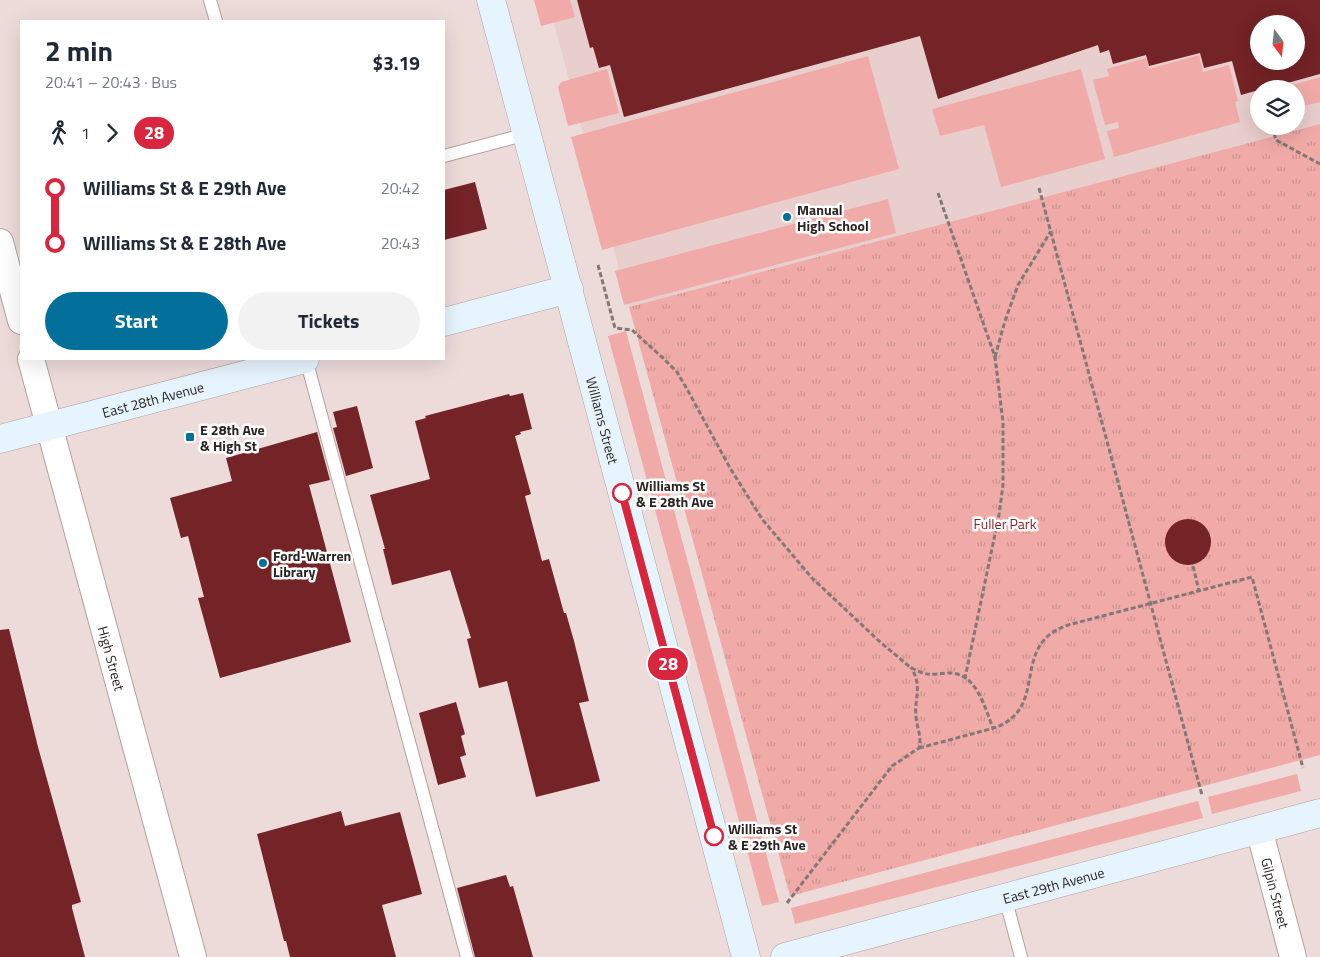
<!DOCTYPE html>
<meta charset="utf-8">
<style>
body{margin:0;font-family:"Titillium Web",sans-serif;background:#f2f2f3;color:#1f2937;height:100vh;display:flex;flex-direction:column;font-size:19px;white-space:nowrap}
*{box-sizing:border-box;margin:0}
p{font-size:16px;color:#747a83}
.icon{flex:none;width:28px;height:28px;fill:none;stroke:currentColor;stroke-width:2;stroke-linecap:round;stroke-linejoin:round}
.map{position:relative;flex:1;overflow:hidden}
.drawer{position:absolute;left:20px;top:20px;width:425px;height:340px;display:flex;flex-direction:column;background:#fff;border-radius:0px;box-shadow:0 5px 20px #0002}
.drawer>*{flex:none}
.badge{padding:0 10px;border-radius:16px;font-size:18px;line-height:32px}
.needle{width:32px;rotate:165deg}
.controls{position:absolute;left:1250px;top:15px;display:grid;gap:10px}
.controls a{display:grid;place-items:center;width:55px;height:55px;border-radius:50%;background:#fff;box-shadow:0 5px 20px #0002;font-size:25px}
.map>.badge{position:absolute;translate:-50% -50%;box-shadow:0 0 0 2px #fff}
.legs{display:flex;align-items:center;gap:8px;height:55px;padding:0 25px;font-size:16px}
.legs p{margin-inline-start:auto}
.summary{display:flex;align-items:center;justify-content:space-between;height:85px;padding:0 25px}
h1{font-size:28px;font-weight:700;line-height:38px}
.primary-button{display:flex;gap:10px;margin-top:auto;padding:10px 25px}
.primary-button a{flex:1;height:58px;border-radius:30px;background:#03709c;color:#fff;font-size:20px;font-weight:700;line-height:58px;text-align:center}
.primary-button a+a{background:#f2f2f3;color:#1f2937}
ul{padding:0 25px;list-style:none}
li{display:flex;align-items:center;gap:18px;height:55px;font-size:19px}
li i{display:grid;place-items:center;width:8px;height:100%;margin:0 6px;background:currentColor}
li i::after{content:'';width:12px;height:12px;margin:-6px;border:4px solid;border-radius:50%;background:#fff}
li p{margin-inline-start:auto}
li:first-child i{background:linear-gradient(#0000 50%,currentColor 0)}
li:last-child i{background:linear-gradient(currentColor 50%,#0000 0)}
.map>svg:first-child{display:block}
.built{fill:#e8cecc;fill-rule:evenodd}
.grass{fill:#f0aba8}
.park{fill:url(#park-tufts)}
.building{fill:#742326;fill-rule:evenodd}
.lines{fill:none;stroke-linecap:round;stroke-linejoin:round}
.lane-casing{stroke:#b2a1a0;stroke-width:14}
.street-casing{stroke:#b2a1a0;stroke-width:28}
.secondary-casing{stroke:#b2a1a0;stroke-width:29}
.path{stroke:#847877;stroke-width:3;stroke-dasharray:5 2.5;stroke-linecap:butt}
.lane{stroke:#fff;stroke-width:12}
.street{stroke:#fff;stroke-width:26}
.secondary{stroke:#e6f4fd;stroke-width:28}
.line-1-casing{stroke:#fff;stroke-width:11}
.line-1{stroke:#d7263d;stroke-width:8}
.poi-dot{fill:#03709c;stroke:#fff;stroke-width:2}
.stop-1-dot{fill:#fff;stroke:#d7263d;stroke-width:2.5}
.labels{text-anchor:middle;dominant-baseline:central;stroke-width:5;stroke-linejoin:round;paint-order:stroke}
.poi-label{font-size:14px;font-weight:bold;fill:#2a2423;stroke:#fff;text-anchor:start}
.street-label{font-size:14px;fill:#2a2423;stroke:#fff}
.stop-label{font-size:14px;font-weight:bold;fill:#2a2423;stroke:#fff;text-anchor:start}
.park-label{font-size:14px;fill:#8b1f27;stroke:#fff}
</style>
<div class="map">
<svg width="1320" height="957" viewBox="0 0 1320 957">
<defs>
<pattern id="park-tufts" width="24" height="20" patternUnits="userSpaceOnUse" patternTransform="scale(1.25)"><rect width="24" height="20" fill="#f0aba8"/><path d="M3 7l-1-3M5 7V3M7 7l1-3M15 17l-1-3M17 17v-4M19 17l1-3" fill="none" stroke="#ce9390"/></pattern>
</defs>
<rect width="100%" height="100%" fill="#eddbda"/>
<path class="built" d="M548,0H1320V124L629,307ZM1259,24H1296V61H1259ZM1259,89H1296V126H1259Z"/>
<g class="grass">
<polygon points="534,0 570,0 575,17 541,26"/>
<polygon points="1199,55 1203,72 1229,65 1238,101 1235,102 1240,122 1114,157 1107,131 1119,128 1118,122 1105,125 1093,80 1109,76 1107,69 1146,58 1149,69"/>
<polygon points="868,56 899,169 602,250 571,137"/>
<polygon points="607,69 619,113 568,126 558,87 561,82"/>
<polygon points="1081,69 1105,159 1001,187 984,125 940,136 932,109"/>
<polygon points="1320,77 1320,102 1296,108 1296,89 1279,89"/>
<polygon points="888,199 896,233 624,305 615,271"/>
<polygon points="626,331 779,902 762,906 608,336"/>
<polygon points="1297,774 1301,791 1212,814 1208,797"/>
<polygon points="1198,801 1203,818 795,924 791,908"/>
</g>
<polygon class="park" points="1320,124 1320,755 790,896 629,307"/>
<g class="building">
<path d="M577,0H1320V74L1265,89H1259V90L1241,95L1232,61L1204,68L1200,53L1149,66L1146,55L1113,64L1109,50L1100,53L1098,45L938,99L920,36L624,117L610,65L599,68L593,47L590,48ZM1259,24H1296V61H1259Z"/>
<polygon points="475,182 487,229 444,240 444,190"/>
<polygon points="523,393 532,429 520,432 521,434 515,436 531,494 525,496 542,561 549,559 564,613 566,613 574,641 589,701 579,703 600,781 536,797 507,681 479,688 467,639 471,638 450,570 392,585 383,549 385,549 370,495 430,479 415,421 426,418 425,416 509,394 510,396"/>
<polygon points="357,406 373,468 346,476 333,428 337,427 333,412"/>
<polygon points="317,432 330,480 309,485 351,642 220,678 198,598 204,597 188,536 181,538 170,498 232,481 226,458"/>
<circle cx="1188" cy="542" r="23"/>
<polygon points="9,629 38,747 81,902 72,905 72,908 85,957 0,957 0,630"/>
<polygon points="456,702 465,734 461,736 466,755 460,757 466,777 438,785 419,713"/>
<polygon points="341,811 345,826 400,812 422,894 382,905 396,957 290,957 286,941 284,941 257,834"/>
<polygon points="506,875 510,887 513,886 533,957 475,957 457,888"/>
</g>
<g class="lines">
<g class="lane-casing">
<g id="lane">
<polyline points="210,0 216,21"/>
<polyline points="444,156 527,134"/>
<polyline points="306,359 467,957"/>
<polyline points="1005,897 1021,957"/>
</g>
</g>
<g class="street-casing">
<g id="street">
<polyline points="0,242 21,321"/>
<path id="s1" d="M31,359L193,957"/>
<path id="s2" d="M1259,829L1293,957"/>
</g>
</g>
<g class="secondary-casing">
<g id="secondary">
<path id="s3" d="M491,0L746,957"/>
<polyline points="444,322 569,289"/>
<path id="s4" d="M0,439L305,359"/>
<path id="s5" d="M785,957L1320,813"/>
</g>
</g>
<g class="path">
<polyline points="1272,126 1276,140 1320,164"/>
<polyline points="1039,188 1202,795"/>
<polyline points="938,193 995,357 1003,422 1003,485 999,515 965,678"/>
<path d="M598,265L615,328L632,330L664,359L677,372L687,389L730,468L762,519L812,578L879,641L910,667C926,676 930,675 947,673C976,671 984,706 993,728"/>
<polyline points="995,357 1005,321 1018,285 1051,231"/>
<polyline points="1193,566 1199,591"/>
<path d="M919,748C938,743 957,738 975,733C986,730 999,728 1008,721C1037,701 1023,662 1045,639C1051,632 1060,628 1068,625L1252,577L1303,768"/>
<path d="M787,903L892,766L919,748C922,737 917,728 916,717C914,697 923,688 911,667"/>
</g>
<use href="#lane" class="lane"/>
<use href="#street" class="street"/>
<use href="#secondary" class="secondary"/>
</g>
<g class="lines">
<g class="line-1-casing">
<polyline id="line-1" points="622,493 714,836"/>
</g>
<use href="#line-1" class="line-1"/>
</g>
<g class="poi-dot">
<circle cx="787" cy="217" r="5"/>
<rect x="185" y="432" width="10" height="10" rx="2.5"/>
<circle cx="263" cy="563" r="5"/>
</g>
<g class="stop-1-dot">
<circle cx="622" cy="493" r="9"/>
<circle cx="714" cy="836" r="9"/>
</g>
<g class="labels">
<g class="poi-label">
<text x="797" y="209">Manual<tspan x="797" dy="16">High School</tspan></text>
<text x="200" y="429">E 28th Ave<tspan x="200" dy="16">&amp; High St</tspan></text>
<text x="273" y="555">Ford-Warren<tspan x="273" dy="16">Library</tspan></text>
</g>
<g class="street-label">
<text stroke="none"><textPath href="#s4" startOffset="158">East 28th Avenue</textPath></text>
<text stroke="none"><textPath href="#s3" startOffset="435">Williams Street</textPath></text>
<text stroke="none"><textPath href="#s1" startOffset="310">High Street</textPath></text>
<text stroke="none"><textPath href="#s5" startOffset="278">East 29th Avenue</textPath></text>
<text stroke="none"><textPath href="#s2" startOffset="66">Gilpin Street</textPath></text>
</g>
<g class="stop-label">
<text x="636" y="485">Williams St<tspan x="636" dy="16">&amp; E 28th Ave</tspan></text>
<text x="728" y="828">Williams St<tspan x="728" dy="16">&amp; E 29th Ave</tspan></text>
</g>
<g class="park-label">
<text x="1005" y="523">Fuller Park</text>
</g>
</g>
</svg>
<div class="controls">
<a><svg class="needle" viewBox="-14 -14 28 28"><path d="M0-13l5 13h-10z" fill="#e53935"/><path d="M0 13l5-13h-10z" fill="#747a83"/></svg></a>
<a><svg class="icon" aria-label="layers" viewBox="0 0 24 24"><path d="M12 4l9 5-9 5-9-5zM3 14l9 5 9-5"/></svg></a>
</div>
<b class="badge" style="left:668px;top:664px;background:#d7263d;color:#fff">28</b>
<section class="drawer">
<div class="summary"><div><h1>2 min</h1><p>20:41 – 20:43 · Bus</p></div><b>$3.19</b></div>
<div class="legs"><svg class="icon" aria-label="walk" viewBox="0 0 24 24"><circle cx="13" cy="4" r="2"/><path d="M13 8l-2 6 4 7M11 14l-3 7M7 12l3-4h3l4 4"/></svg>1<svg class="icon" aria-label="forward" viewBox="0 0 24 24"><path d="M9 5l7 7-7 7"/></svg><b class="badge" style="background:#d7263d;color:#fff">28</b></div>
<ul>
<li><i style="color:#d7263d"></i><b>Williams St &amp; E 29th Ave</b><p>20:42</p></li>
<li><i style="color:#d7263d"></i><b>Williams St &amp; E 28th Ave</b><p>20:43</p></li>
</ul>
<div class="primary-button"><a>Start</a><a>Tickets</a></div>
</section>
</div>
